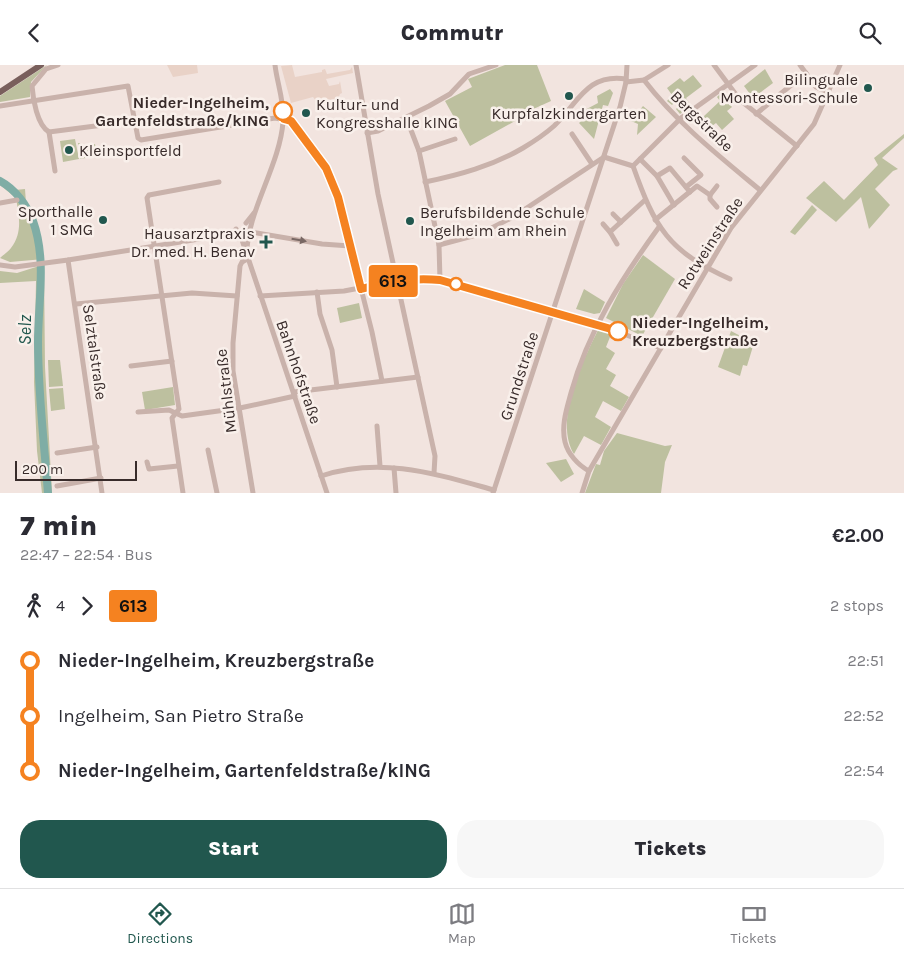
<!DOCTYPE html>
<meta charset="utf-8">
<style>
body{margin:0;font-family:Karla,sans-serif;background:#f7f7f7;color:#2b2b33;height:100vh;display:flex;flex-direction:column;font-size:19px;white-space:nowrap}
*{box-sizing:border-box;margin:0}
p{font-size:16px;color:#7c7c81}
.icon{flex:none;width:28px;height:28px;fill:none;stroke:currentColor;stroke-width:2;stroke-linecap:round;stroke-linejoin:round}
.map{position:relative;height:428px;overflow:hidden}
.drawer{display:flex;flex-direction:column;background:#fff;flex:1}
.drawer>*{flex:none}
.badge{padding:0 10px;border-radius:4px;font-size:18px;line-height:32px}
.scale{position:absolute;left:15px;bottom:12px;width:122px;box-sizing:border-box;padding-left:5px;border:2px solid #382b2a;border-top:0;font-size:14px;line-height:18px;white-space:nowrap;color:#382b2a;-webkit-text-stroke:4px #f9f0eb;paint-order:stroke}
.map>.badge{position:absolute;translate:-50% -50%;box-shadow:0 0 0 2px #fff}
.legs{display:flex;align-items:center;gap:8px;height:55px;padding:0 20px;font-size:16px}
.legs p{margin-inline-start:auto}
.headline{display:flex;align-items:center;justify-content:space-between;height:85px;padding:0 20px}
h1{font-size:28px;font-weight:800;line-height:38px}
.action{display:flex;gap:10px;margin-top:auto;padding:10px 20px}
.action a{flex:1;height:58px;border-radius:20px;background:#21574e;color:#fff;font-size:20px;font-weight:800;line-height:58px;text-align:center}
.action a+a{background:#f7f7f7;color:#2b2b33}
ul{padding:0 20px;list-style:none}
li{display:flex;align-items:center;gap:18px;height:55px;font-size:19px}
li i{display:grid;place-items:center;width:8px;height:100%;margin:0 6px;background:currentColor}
li i::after{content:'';width:12px;height:12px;margin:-6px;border:4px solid;border-radius:50%;background:#fff}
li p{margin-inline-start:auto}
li:first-child i{background:linear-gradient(#0000 50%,currentColor 0)}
li:last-child i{background:linear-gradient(currentColor 50%,#0000 0)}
header{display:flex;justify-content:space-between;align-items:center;height:65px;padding:0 20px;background:#fff;font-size:22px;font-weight:800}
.menu{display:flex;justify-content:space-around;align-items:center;height:70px;border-top:1px solid #e1e1e2;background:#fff;font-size:14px;color:#7c7c81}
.menu a{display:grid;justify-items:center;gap:2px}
.menu .active{color:#21574e}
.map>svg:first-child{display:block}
.green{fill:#bdc09f}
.plaza{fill:#e9d2c7}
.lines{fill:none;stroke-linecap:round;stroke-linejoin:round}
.river{stroke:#7fada5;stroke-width:8}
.minor{stroke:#c9b2ab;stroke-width:5}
.major{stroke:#795f5c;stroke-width:6}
.oneway{fill:#796864}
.line-1-casing{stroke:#fff;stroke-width:11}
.line-1{stroke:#f58220;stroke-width:8}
.poi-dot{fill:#21574e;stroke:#f9f0eb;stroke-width:2}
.stop-1-dot{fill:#fff;stroke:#f58220;stroke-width:2.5}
.labels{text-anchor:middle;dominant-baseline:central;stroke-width:5;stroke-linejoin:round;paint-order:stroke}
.poi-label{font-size:16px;fill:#382b2a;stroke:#f9f0eb;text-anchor:end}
.stop-label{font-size:16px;font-weight:bold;fill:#382b2a;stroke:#f9f0eb;text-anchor:end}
.street-label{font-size:16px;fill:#382b2a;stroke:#f9f0eb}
.water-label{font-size:18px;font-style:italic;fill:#21574e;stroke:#f9f0eb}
</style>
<header><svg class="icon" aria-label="back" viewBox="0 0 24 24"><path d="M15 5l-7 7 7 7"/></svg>Commutr<svg class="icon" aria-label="search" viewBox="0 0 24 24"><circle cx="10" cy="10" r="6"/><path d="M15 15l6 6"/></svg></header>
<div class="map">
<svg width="904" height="428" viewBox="0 0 904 428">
<rect width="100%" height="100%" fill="#f2e4df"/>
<g class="green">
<polygon points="47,0 31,17 30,32 0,37 0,31"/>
<polygon points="505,0 537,0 551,36 518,51 515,56 470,81 445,36 472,22 468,14"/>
<polygon points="765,4 773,18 753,33 744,21"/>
<polygon points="693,10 702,21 686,33 691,41 680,49 676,44 680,40 676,36 672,40 667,36 672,30 667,23 680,13 684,17"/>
<polygon points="610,24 613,28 608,41 603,40 594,74 579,58 584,53 581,47 598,38 597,31"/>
<polygon points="720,29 732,42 727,46 734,54 722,65 716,58 712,61 703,52 720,36 717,32"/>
<polygon points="643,41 656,52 637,70 638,59 631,56"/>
<polygon points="904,69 904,73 882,93 898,104 893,106 875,124 890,140 869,164 861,132 836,157 806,133 824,116 844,135 878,100 874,93"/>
<polygon points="75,74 79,94 63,97 60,76"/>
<polygon points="78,78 80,78 81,81 95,79 97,91 80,94"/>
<path d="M0,112L15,125L25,124L26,138L38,163L44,194L10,197L0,193C3,190 8,187 11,183C23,167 19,151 16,133L0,120Z"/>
<polygon points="812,140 817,145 795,170 790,167"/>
<polygon points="643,190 675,214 642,271 606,253 623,219"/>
<polygon points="36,202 44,202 45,302 52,428 42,428 37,386 34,317 36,216 0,218 0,206 17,208"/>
<polygon points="584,224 605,237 600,248 594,249 576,244"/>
<polygon points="359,238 362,253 340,258 337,243"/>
<path d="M602,264L612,267L606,282L615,288L606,304L616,310L610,321L629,332L621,346L603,336L595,352L611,362L601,380L584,371L574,389C554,354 582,298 598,265Z"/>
<polygon points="731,266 754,278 747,301 743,300 740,311 718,302"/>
<polygon points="60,295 63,321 49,322 48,295"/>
<polygon points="173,322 175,340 145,345 142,327"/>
<polygon points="63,323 65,344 51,346 49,324"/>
<polygon points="617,368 665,381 672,380 665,397 661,428 585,428 596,399 600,400 604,386"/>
<polygon points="566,394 574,409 561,417 546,398"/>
</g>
<g class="plaza">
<polygon points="167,0 197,0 198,8 173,12"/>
<polygon points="292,0 295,12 322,7 322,5 325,4 327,9 350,5 352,2 353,8 326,14 329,21 339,19 340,16 342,28 340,29 338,34 326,35 323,42 321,42 313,32 291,38 281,1"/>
</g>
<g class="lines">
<path class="river" d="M0,116C15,124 27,140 33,156C47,195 38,237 38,277C38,327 44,377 48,428"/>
<g class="minor">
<polyline points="356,0 378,129 435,391 434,408"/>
<polyline points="714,0 740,35 797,81"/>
<polyline points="800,0 816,22 827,27"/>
<polyline points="644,15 668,0"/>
<path d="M626,17L644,15C676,57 719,91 760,125"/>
<polyline points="0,41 128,21 138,73 141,75 275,53 291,56 326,103 338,132 372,267 382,316"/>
<polyline points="756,49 806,8"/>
<polyline points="406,52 419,86 439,180 440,215"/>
<polyline points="49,67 134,56"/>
<path d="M49,67C37,60 33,34 32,21L46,4L58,0"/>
<polyline points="49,67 55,106"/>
<polyline points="367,68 378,66 429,41 450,29 469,9 496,0"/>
<polyline points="572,69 592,99"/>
<polyline points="419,86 455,74"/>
<polyline points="684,93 701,110 686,122"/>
<polyline points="640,94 657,111"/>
<path d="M633,101C655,163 668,186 730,214"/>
<path d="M425,117C459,110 492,101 523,83C533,77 545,69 554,61C578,38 587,8 626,14"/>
<polyline points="710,130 710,134 717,142"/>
<polyline points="0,138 17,135"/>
<polyline points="674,140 657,111 670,103 690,127"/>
<polyline points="613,149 621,157"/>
<polyline points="655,155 697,121 710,130 717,121"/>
<polyline points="246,158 254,148"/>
<polyline points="603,159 610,167"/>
<polyline points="236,164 242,175 327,428"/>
<polyline points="251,167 322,179 350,181"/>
<polyline points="617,179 610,167 645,135"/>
<polyline points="439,180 480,169 513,152 604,92 633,101 681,53 755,0"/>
<path d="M247,189C246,149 280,100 283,57C285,39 277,18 275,0"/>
<polyline points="247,194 242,197 240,201 233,278 233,306 253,428"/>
<polyline points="68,195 102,428"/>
<polyline points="0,200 15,202 68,195 218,171 238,170"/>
<polyline points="317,227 320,249 332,285 337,322"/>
<polyline points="260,231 344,226 418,212 440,215 597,259 661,283"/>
<polyline points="76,239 192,228 237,231"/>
<polyline points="131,301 172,296"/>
<polyline points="294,327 418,312"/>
<polyline points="138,347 169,345 182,351 240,343 295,331"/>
<polyline points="377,361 380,401"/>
<polyline points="208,385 217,428"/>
<polyline points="57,388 97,382"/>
<polyline points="147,397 149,404 178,401"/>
<polyline points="394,403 396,428"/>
<path d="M589,406C578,400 568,389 565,377C561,360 567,343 571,328C588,266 622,213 659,162"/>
<path d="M321,411C381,391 436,409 494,425"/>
<polyline points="57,421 101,413"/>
<polyline points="183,428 172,353 179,344 147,133 149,130 219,117"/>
<polyline points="493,428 620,42 626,17 627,0"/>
<polyline points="582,428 589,406 731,163 814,59 840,0"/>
</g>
<polyline class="major" points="0,27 41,0"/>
</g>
<defs><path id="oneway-solid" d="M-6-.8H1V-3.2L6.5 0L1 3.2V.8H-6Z" transform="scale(1.25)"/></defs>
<use class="oneway" href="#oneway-solid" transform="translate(299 175) rotate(10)"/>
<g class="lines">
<g class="line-1-casing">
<path id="line-1" d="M283,46L284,54L291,56L326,103L338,132L361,224C388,217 412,212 440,215L618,266"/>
</g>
<use href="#line-1" class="line-1"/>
</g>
<g class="poi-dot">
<circle cx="868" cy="23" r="5"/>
<circle cx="569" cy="31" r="5"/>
<circle cx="306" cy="48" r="5"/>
<circle cx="69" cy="85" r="5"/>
<circle cx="103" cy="155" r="5"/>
<circle cx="410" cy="156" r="5"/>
<path d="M263.5 169.5h5v5h5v5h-5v5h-5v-5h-5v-5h5z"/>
</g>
<g class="stop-1-dot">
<circle cx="283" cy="46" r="9"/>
<circle cx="456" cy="219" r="6"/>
<circle cx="618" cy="266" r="9"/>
</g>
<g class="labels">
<g class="poi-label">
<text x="858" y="14">Bilinguale<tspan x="858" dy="18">Montessori-Schule</tspan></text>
<text x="316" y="39" text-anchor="start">Kultur- und<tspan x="316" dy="18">Kongresshalle kING</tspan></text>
<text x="569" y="48" text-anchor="middle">Kurpfalzkindergarten</text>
<text x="79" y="85" text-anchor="start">Kleinsportfeld</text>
<text x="93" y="146">Sporthalle<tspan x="93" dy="18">1 SMG</tspan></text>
<text x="420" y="147" text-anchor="start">Berufsbildende Schule<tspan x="420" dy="18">Ingelheim am Rhein</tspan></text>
<text x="255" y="168">Hausarztpraxis<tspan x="255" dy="18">Dr. med. H. Benav</tspan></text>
</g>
<g class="stop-label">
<text x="269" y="37">Nieder-Ingelheim,<tspan x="269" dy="18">Gartenfeldstraße/kING</tspan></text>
<text x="632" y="257" text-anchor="start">Nieder-Ingelheim,<tspan x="632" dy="18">Kreuzbergstraße</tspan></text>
</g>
<g class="street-label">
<text transform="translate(702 56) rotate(44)">Bergstraße</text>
<text transform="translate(710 178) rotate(-57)">Rotweinstraße</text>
<text transform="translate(95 287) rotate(82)">Selztalstraße</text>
<text transform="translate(299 307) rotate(71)">Bahnhofstraße</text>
<text transform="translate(519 311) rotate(-72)">Grundstraße</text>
<text transform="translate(226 326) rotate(-97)">Mühlstraße</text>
</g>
<g class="water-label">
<text transform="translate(25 265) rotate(-90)">Selz</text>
</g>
</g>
</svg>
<div class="scale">200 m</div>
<b class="badge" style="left:393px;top:216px;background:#f58220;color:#111">613</b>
</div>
<section class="drawer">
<div class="headline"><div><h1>7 min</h1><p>22:47 – 22:54 · Bus</p></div><b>€2.00</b></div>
<div class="legs"><svg class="icon" aria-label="walk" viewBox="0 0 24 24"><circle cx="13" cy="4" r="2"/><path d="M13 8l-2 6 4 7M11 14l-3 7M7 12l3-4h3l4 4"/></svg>4<svg class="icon" aria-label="forward" viewBox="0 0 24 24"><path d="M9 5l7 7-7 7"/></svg><b class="badge" style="background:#f58220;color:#111">613</b><p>2 stops</p></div>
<ul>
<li><i style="color:#f58220"></i><b>Nieder-Ingelheim, Kreuzbergstraße</b><p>22:51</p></li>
<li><i style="color:#f58220"></i><span>Ingelheim, San Pietro Straße</span><p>22:52</p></li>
<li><i style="color:#f58220"></i><b>Nieder-Ingelheim, Gartenfeldstraße/kING</b><p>22:54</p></li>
</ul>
<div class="action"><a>Start</a><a>Tickets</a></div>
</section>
<nav class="menu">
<a class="active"><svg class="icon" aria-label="directions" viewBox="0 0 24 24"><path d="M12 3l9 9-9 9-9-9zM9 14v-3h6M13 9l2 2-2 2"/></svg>Directions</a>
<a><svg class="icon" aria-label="map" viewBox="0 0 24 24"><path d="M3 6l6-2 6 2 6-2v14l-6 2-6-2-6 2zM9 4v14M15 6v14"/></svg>Map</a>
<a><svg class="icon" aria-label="tickets" viewBox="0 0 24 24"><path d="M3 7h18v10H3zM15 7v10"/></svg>Tickets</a>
</nav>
